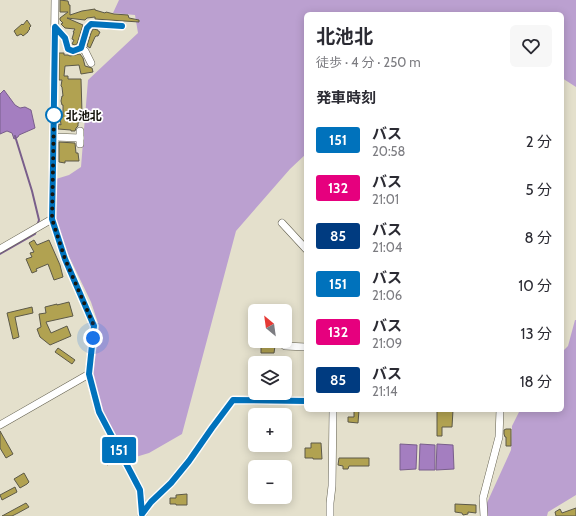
<!DOCTYPE html>
<html lang="ja">
<meta charset="utf-8">
<style>
body{margin:0;font-family:Cabin,"Noto Sans JP",sans-serif;background:#f7f7f7;color:#2b2b33;height:100vh;display:flex;flex-direction:column;font-size:15px;white-space:nowrap}
*{box-sizing:border-box;margin:0}
p{font-size:13px;color:#7c7c81}
.icon{flex:none;width:22px;height:22px;fill:none;stroke:currentColor;stroke-width:2;stroke-linecap:round;stroke-linejoin:round}
.map{position:relative;flex:1;overflow:hidden}
.side{position:absolute;left:304px;top:12px;width:260px;height:400px;display:flex;flex-direction:column;background:#fff;border-radius:6px;box-shadow:0 2px 10px #0003}
.side>*{flex:none}
.badge{padding:0 8px;border-radius:3px;font-size:14px;line-height:26px}
.needle{width:26px;rotate:331deg}
.controls{position:absolute;left:248px;top:304px;display:grid;gap:8px}
.controls a{display:grid;place-items:center;width:44px;height:44px;border-radius:6px;background:#fff;box-shadow:0 2px 10px #0003;font-size:20px}
.you{position:absolute;width:20px;height:20px;margin:-10px;border:3px solid #fff;border-radius:50%;background:#1a73e8;box-shadow:0 0 0 6px #1a73e833}
.map>.badge{position:absolute;translate:-50% -50%;box-shadow:0 0 0 2px #fff}
h2{padding:0 12px;font-size:15px;line-height:36px}
.round{display:grid;place-items:center;flex:none;width:42px;height:42px;border-radius:6px;background:#f7f7f7}
.summary{display:flex;align-items:center;justify-content:space-between;height:68px;padding:0 12px}
h1{font-size:19px;font-weight:700;line-height:30px}
ul{padding:0;list-style:none}
li{display:flex;align-items:center;gap:12px;height:48px;padding:0 12px}
li div{flex:1}
li b{display:block;font-size:15px}
li em{font-style:normal}
li .badge{min-width:44px;font-weight:700;text-align:center}
.map>svg:first-child{display:block}
.green{fill:#bba0d0}
.water{fill:#a47ec0;stroke:#795e8b}
.lines{fill:none;stroke-linecap:round;stroke-linejoin:round}
.stream{stroke:#795e8b;stroke-width:2}
.building{fill:#b1a251;stroke:#5c5948}
.minor-casing{stroke:#625f4e;stroke-width:8}
.minor{stroke:#fff;stroke-width:7}
.line-casing{stroke:#fff;stroke-width:9}
.line{stroke:#0072bc;stroke-width:6}
.walk{stroke:#16150e;stroke-width:4;stroke-dasharray:0 7.2}
.stop-dot{fill:#fff;stroke:#0072bc;stroke-width:2}
.labels{text-anchor:middle;dominant-baseline:central;stroke-width:3.5;stroke-linejoin:round;paint-order:stroke}
.stop-label{font-size:12px;font-weight:bold;fill:#16150e;stroke:#fff;text-anchor:start}
</style>
<div class="map">
<svg width="576" height="516" viewBox="0 0 576 516">
<rect width="100%" height="100%" fill="#e4e0cc"/>
<g class="green">
<polygon points="119,0 576,0 576,87 562,78 562,14 306,14 306,154 290,169 236,231 182,434 149,453 129,459 102,412 92,374 96,351 99,326 91,302 62,242 54,217 56,179 69,175 81,167 88,80 138,33 135,15 113,13"/>
<polygon points="575,320 576,320 576,495 548,512 547,516 487,516 486,505 511,450 512,426 520,410 562,410 562,352 568,346"/>
</g>
<g class="water">
<polygon points="4,90 15,105 20,108 25,107 31,110 35,128 19,135 18,137 14,139 12,133 7,131 0,134 0,94"/>
<polygon points="400,444 417,445 416,469 400,470"/>
<polygon points="420,444 435,445 435,470 419,470"/>
<polygon points="437,444 453,445 454,469 436,470"/>
</g>
<g class="lines">
<g class="stream">
<polyline points="15,136 32,191 39,220 37,226"/>
<polyline points="0,254 35,234 36,230"/>
</g>
</g>
<g class="building">
<polygon points="60,0 68,1 69,5 70,5 70,15 82,11 95,9 95,10 105,13 106,12 114,14 128,15 129,18 139,20 139,22 95,19 95,17 87,18 85,20 67,18 83,25 77,44 75,45 72,44 74,40 72,39 74,32 73,32 75,29 65,28 61,24 63,23 60,20 60,18 68,12 60,12"/>
<polygon points="27,20 31,26 29,28 30,29 28,31 28,32 23,36 21,34 17,36 14,31 22,24 23,25"/>
<polygon points="93,29 98,30 98,31 100,32 98,36 96,36 95,37 90,48 87,46 91,33"/>
<polygon points="59,53 64,53 64,55 68,55 70,56 80,54 83,58 85,66 92,68 93,72 81,74 79,65 65,66 64,76 68,76 68,79 81,79 82,113 81,113 81,122 78,123 78,126 76,128 75,131 71,131 71,130 58,129 59,124 61,125 60,117 63,117 63,105 62,105 61,101 62,96 63,96 62,87 61,86 62,80 59,80"/>
<polygon points="59,142 75,143 76,153 78,153 79,161 65,161 65,163 59,162"/>
<polygon points="34,240 37,245 49,240 60,265 63,277 54,280 48,264 36,269 37,271 32,273 26,259 32,257 30,253 34,252 29,243"/>
<polygon points="69,302 73,316 46,322 51,333 67,326 71,336 50,345 40,337 37,329 41,327 39,314 46,313 45,307 57,304 57,305"/>
<polygon points="32,307 33,313 15,317 19,337 13,339 7,313"/>
<polygon points="261,345 275,346 274,353 261,353"/>
<polygon points="58,348 75,360 72,364 55,352"/>
<polygon points="354,410 359,410 358,423 348,422 348,417 354,417"/>
<polygon points="437,410 453,410 452,427 442,427 442,436 437,436"/>
<polygon points="506,429 511,429 511,446 506,446 506,437 505,437 504,434 504,430"/>
<polygon points="0,431 13,454 6,458 0,448"/>
<polygon points="311,443 321,443 322,459 313,459 313,458 305,458 305,448 311,448"/>
<polygon points="109,449 115,461 107,465 101,454"/>
<polygon points="339,458 369,458 369,466 349,466 348,469 343,469 343,466 338,465"/>
<polygon points="24,473 29,482 27,484 20,488 14,479"/>
<polygon points="15,487 17,492 2,500 0,495"/>
<polygon points="187,494 187,505 176,505 176,504 170,504 170,498 176,498 176,495"/>
<polygon points="26,503 29,507 18,513 12,516 2,516"/>
<polygon points="455,504 476,505 476,513 468,512 468,514 463,515 462,513 455,512"/>
<polygon points="576,508 576,516 556,516 555,512 560,509 562,513"/>
</g>
<g class="lines">
<g class="minor-casing">
<g id="minor">
<polyline points="55,0 53,167 52,219 65,259 94,326 89,374 99,412 140,490 143,516"/>
<polyline points="55,27 65,38 68,49 73,51 81,48 87,28 91,24 122,26"/>
<polyline points="81,48 85,51 91,63"/>
<polyline points="80,131 80,144"/>
<polyline points="54,137 80,138"/>
<polyline points="282,223 306,249"/>
<polyline points="0,249 52,219"/>
<polyline points="285,346 306,347"/>
<polyline points="0,425 89,374"/>
<polyline points="142,515 151,502 171,483 189,461 212,428 233,400 306,401"/>
<polyline points="330,516 330,503 332,486 333,410"/>
<polyline points="484,516 483,498 499,437 500,410"/>
</g>
</g>
<use href="#minor" class="minor"/>
</g>
<g class="lines">
<g class="line-casing">
<polyline id="line" points="122,26 91,24 87,28 81,48 73,51 68,49 65,38 55,27 53,167 52,219 65,259 94,326 89,374 99,412 140,490 142,514 151,502 171,483 189,461 212,428 233,400 306,401"/>
</g>
<use href="#line" class="line"/>
<polyline class="walk" points="54,115 52,219 65,259 94,326 93,338"/>
</g>
<circle class="stop-dot" cx="54" cy="115" r="8"/>
<g class="labels">
<g class="stop-label">
<text x="66" y="115">北池北</text>
</g>
</g>
</svg>
<div class="controls">
<a><svg class="needle" viewBox="-14 -14 28 28"><path d="M0-13l5 13h-10z" fill="#e53935"/><path d="M0 13l5-13h-10z" fill="#7c7c81"/></svg></a>
<a><svg class="icon" aria-label="layers" viewBox="0 0 24 24"><path d="M12 4l9 5-9 5-9-5zM3 14l9 5 9-5"/></svg></a>
<a>+</a>
<a>−</a>
</div>
<div class="you" style="left:93px;top:338px"></div>
<b class="badge" style="left:119px;top:450px;background:#0072bc;color:#fff">151</b>
<section class="side">
<div class="summary"><div><h1>北池北</h1><p>徒歩 · 4 分 · 250 m</p></div><a class="round"><svg class="icon" aria-label="heart" viewBox="0 0 24 24"><path d="M12 20l-8-8c-3-5 5-10 8-4 3-6 11-1 8 4z"/></svg></a></div>
<h2>発車時刻</h2>
<ul>
<li><span class="badge" style="background:#0072bc;color:#fff">151</span><div><b>バス</b><p>20:58</p></div><em>2 分</em></li>
<li><span class="badge" style="background:#e6007e;color:#fff">132</span><div><b>バス</b><p>21:01</p></div><em>5 分</em></li>
<li><span class="badge" style="background:#003b80;color:#fff">85</span><div><b>バス</b><p>21:04</p></div><em>8 分</em></li>
<li><span class="badge" style="background:#0072bc;color:#fff">151</span><div><b>バス</b><p>21:06</p></div><em>10 分</em></li>
<li><span class="badge" style="background:#e6007e;color:#fff">132</span><div><b>バス</b><p>21:09</p></div><em>13 分</em></li>
<li><span class="badge" style="background:#003b80;color:#fff">85</span><div><b>バス</b><p>21:14</p></div><em>18 分</em></li>
</ul>
</section>
</div>
